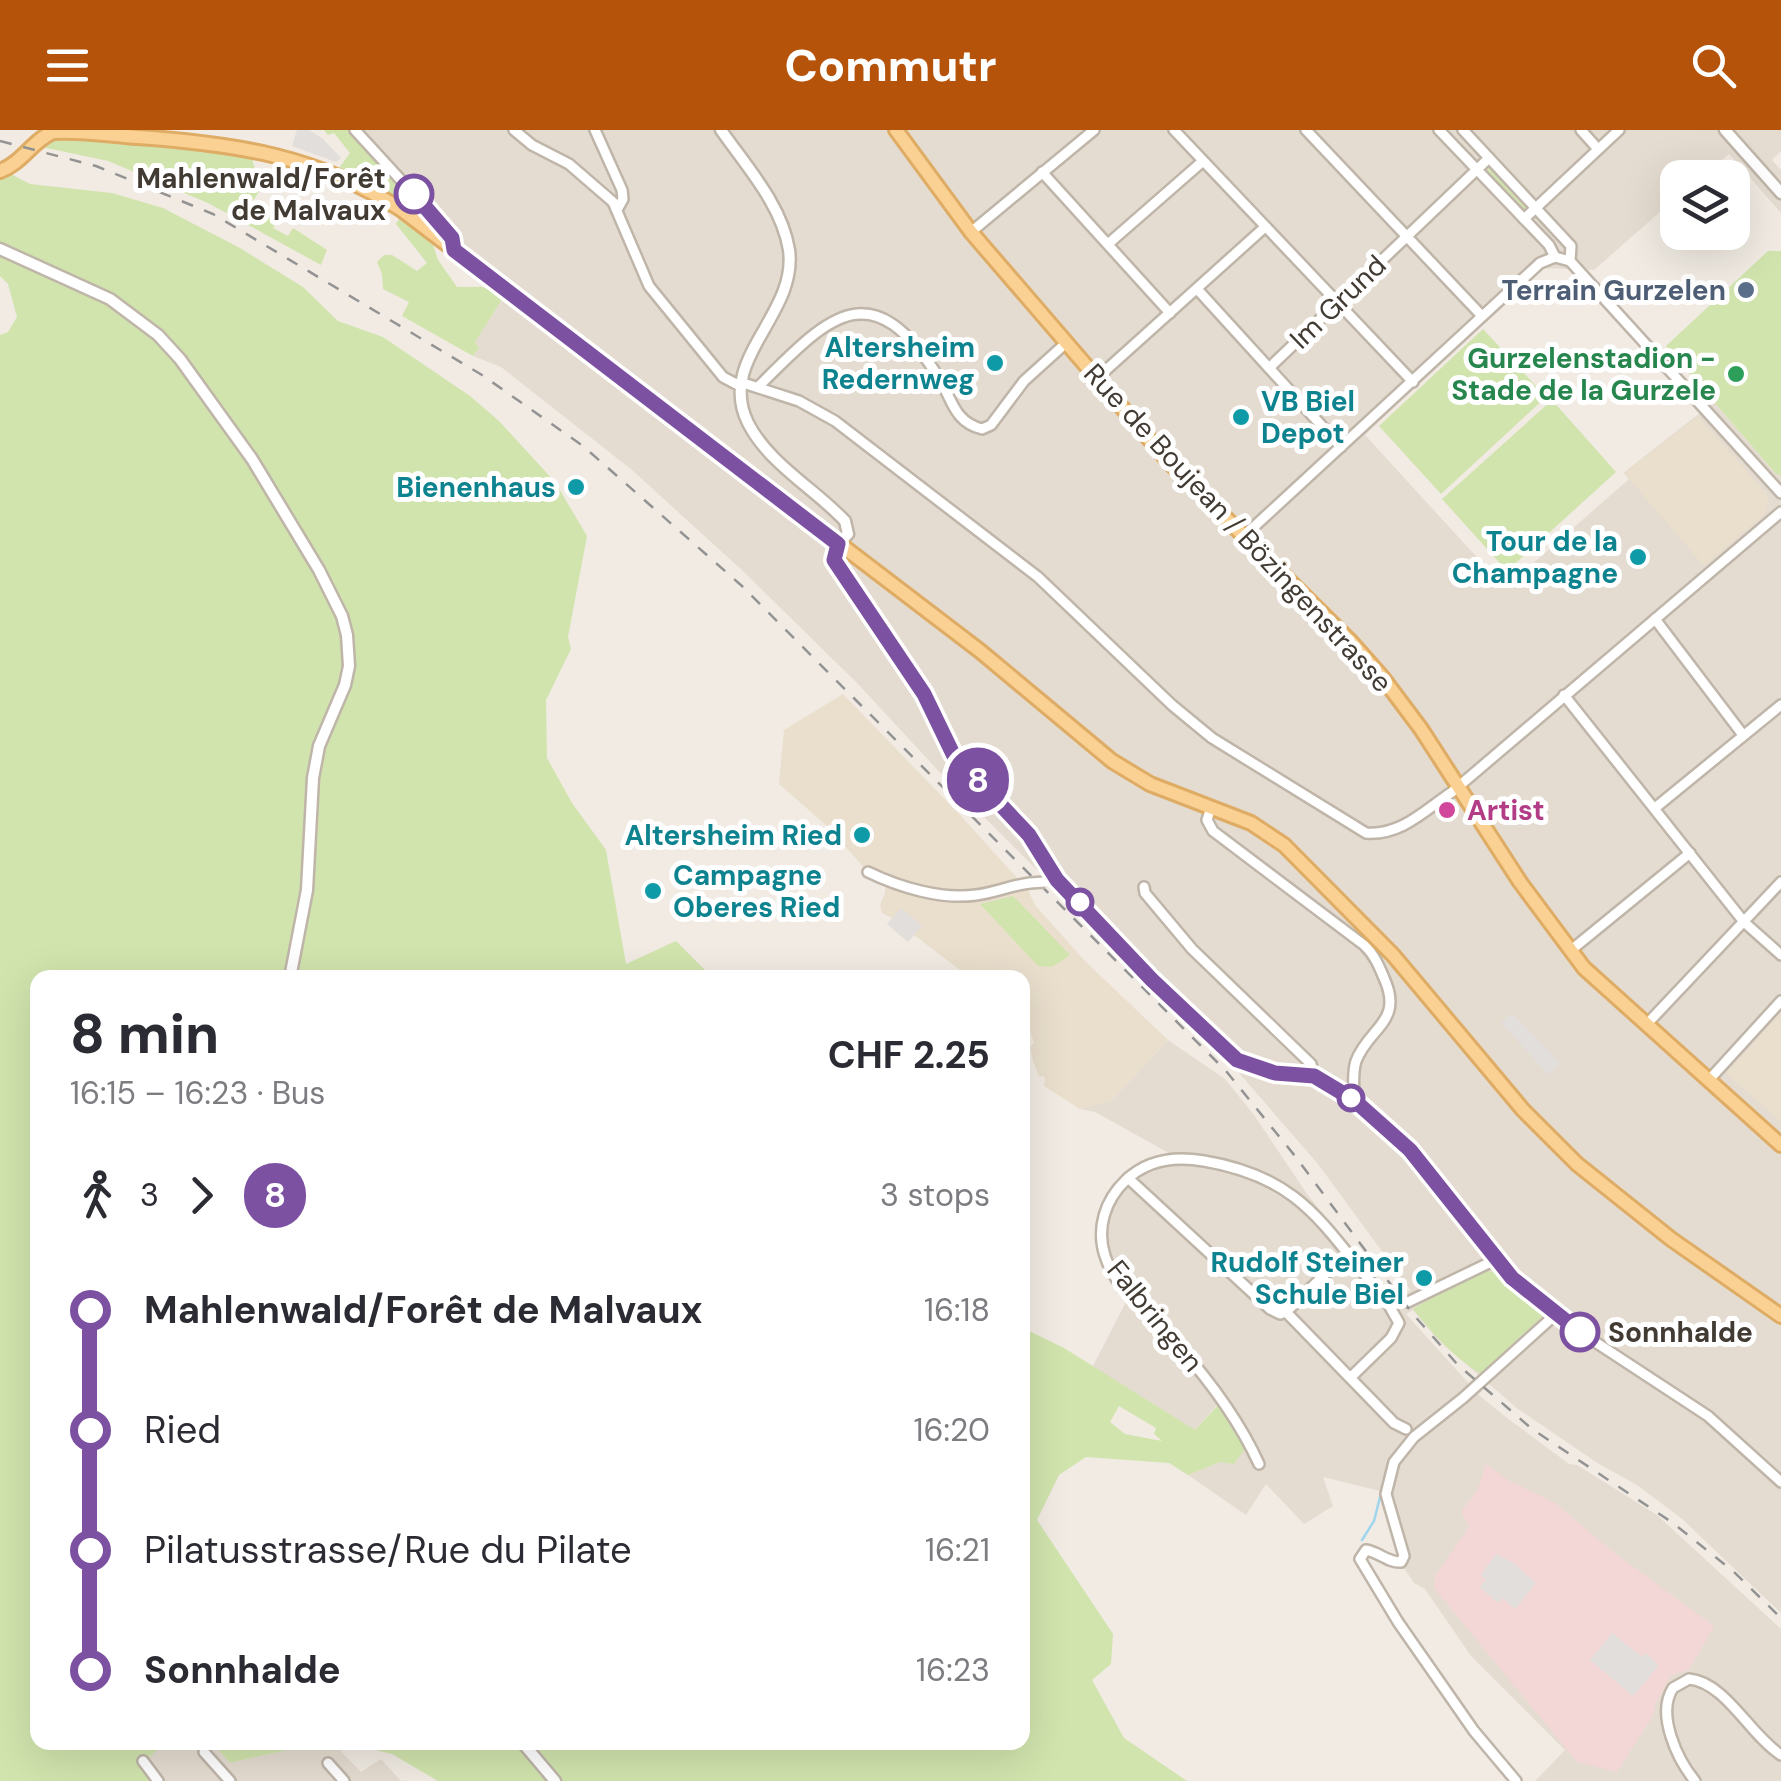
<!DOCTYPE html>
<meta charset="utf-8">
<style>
body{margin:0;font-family:"DM Sans",sans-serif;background:#f7f7f7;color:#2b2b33;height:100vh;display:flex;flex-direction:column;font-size:38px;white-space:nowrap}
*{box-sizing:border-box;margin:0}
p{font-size:32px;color:#7c7c81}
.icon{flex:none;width:55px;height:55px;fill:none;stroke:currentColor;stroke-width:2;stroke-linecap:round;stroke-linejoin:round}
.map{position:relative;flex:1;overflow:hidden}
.sheet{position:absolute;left:30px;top:840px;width:1000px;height:780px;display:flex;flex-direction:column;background:#fff;border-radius:20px;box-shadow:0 10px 40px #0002}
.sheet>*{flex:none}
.badge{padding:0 20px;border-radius:32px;font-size:35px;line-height:65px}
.controls{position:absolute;left:1660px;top:30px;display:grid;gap:20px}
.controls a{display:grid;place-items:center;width:90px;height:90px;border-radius:20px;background:#fff;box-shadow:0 10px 40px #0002;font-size:50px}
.map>.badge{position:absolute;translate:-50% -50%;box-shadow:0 0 0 5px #fff}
.legs{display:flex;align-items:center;gap:15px;height:110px;padding:0 40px;font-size:32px}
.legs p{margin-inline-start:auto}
.summary{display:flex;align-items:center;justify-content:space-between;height:170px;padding:0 40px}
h1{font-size:55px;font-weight:800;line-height:75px}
ul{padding:0 40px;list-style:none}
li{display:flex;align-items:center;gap:35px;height:120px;font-size:38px}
li i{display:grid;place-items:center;width:15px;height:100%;margin:0 12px;background:currentColor}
li i::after{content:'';width:25px;height:25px;margin:-12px;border:8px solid;border-radius:50%;background:#fff}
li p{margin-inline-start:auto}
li:first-child i{background:linear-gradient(#0000 50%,currentColor 0)}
li:last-child i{background:linear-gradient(currentColor 50%,#0000 0)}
header{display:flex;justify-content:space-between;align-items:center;height:130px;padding:0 40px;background:#b45309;color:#fff;font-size:45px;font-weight:800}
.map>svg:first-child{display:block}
.residential{fill:#e5dcd1}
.education{fill:#eadfcd}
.medical{fill:#f2d7d6}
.green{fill:#d1e4ad;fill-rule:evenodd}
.parking{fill:#e1dedb}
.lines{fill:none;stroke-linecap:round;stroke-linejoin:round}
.stream{stroke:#a0d6ed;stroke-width:2.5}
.minor-casing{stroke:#bfb5a9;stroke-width:14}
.tertiary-casing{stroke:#bfb5a9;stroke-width:15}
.primary-casing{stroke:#deac64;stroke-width:18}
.minor{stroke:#fff;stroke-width:9}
.tertiary{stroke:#fff;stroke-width:10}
.primary{stroke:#fad193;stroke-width:12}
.rail{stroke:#939393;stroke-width:2.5;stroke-dasharray:12 12;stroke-linecap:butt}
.minor-bridge-casing{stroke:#bfb5a9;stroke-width:14;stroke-linecap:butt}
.minor-bridge{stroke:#fff;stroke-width:9}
.line-1-casing{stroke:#fff;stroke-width:22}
.line-1{stroke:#7c51a1;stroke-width:15}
.stop-1-dot{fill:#fff;stroke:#7c51a1;stroke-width:5}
.service-dot{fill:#5c6f8a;stroke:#fff;stroke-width:4}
.culture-dot{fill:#0f9aa8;stroke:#fff;stroke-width:4}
.leisure-dot{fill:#2e9e5b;stroke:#fff;stroke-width:4}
.hotel-dot{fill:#d1479c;stroke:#fff;stroke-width:4}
.labels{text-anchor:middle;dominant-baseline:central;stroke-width:10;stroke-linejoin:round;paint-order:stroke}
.stop-label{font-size:28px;font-weight:bold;fill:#423b34;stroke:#fff;text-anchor:end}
.service-label{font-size:28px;font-weight:bold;fill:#4e5e75;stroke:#fff;text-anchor:end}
.street-label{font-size:28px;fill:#423b34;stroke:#fff}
.culture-label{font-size:28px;font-weight:bold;fill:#0d838f;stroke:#fff;text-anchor:end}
.leisure-label{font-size:28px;font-weight:bold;fill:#27864d;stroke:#fff;text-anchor:end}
.hotel-label{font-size:28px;font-weight:bold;fill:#b23c85;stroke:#fff;text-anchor:start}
</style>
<header><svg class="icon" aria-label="menu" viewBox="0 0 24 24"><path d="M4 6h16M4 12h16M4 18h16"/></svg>Commutr<svg class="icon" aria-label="search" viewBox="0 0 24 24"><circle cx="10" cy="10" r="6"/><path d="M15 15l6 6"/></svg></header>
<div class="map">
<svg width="1781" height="1651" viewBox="0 0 1781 1651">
<rect width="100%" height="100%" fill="#f1ebe3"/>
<g class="residential">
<polygon points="352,0 1781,0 1781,21 1772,30 1781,40 1781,83 1729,24 1701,47 1678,48 1677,67 1594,140 1540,138 1365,305 1505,458 1629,349 1624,343 1627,340 1714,272 1776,344 1781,345 1781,1483 1681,1388 1637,1355 1599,1334 1518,1279 1437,1209 1413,1180 1406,1184 1480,1266 1507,1288 1569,1334 1577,1335 1657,1385 1781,1499 1781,1651 1535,1651 1565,1620 1471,1526 1425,1459 1414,1453 1404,1438 1380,1361 1323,1347 1333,1376 1304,1394 1266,1354 1246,1385 1188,1345 1220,1332 1217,1275 1195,1300 1092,1238 1130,1164 1114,1144 1102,1098 1123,1053 1169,1028 1167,1022 1095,982 1080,979 1112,970 1168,910 1225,949 1254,985 1307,1064 1371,1145 1387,1158 1411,1161 1318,1034 1233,936 945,648 858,554 745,443 632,340 501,237 473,226 479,218 475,212 505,165 386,42"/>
<polygon points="166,1613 212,1613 230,1633 318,1613 333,1613 361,1642 381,1629 401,1651 158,1651 143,1631"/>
</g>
<g class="education">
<polygon points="1698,286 1766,363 1769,371 1764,385 1704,436 1624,343"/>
<polygon points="843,564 961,686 1028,760 1035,775 1085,831 1168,910 1112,970 1080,979 1044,956 1045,947 1039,946 1033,931 1030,917 1034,913 1030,901 1023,896 1022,848 969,847 892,788 882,783 880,775 885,763 886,750 868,742 827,696 779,654 784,600"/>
<polygon points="1781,883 1781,992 1726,943"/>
</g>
<polygon class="medical" points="1486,1334 1508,1350 1555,1373 1617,1425 1714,1496 1689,1540 1670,1546 1655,1575 1654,1584 1617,1642 1577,1632 1434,1458 1435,1446 1469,1397 1461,1382 1478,1359"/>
<g class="green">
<polygon points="324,0 352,0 386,42 427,83 339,38 350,23 334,3 328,5"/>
<polygon points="74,6 216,20 252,28 260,60 251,74 278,89 273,98 288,106 293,98 327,120 321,135 208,73 108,31 42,17 58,8"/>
<polygon points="1491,35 1530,77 1525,82 1485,43"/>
<polygon points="3,40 30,54 112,63 163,78 240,118 303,157 338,191 383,207 470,266 499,291 555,352 587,406 568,507 571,519 546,570 547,628 572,673 606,720 626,834 676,811 712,847 38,848 38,1612 166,1613 144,1631 158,1651 0,1651 0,205 8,202 17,187 8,154 0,146 0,41"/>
<polygon points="399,89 431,109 438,130 457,157 482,157 505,165 475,212 479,218 473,226 402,186 409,172 383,159 382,144 377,132 384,125 392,125 417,141 427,133 396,94"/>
<polygon points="1768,121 1781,121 1781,345 1776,344 1666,216"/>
<polygon points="1483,199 1546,267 1441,364 1379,296"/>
<polygon points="1552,270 1616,342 1507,441 1442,369"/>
<polygon points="1013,766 1020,773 1070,825 1052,837 1038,836 980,774"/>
<path d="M1476,1140L1496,1142L1545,1184L1481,1244C1453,1227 1433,1204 1413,1179Z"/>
<path d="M1023,1198L1064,1218L1195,1300L1218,1275L1245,1319L1234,1334L1220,1332L1188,1345L1169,1333L1086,1327L1059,1345L1037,1390L1113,1504L1111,1534L1092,1550L1124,1608L1187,1651H438L392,1624L347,1613L1022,1612ZM1119,1276L1156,1298L1154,1304L1162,1311L1125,1304L1110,1292Z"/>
<polygon points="212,1613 318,1613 230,1633"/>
</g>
<g class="parking">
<polygon points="297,0 309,0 323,9 341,28 336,32 292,16"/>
<polygon points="901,778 922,796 908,812 887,794"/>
<polygon points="1512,883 1560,932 1549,945 1501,893"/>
<polygon points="1496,1424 1513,1433 1536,1453 1515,1479 1503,1468 1498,1473 1480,1457 1486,1450 1481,1445"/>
<polygon points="1612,1503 1642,1527 1645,1523 1659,1535 1633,1566 1590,1530"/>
</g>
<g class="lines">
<polyline class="stream" points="1362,1410 1374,1391 1381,1363"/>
<g class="minor-casing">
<g id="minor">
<polyline points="355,0 443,96 452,108 454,119"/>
<polyline points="514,0 532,15 569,34 613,72 649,156 723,247 740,256"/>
<polyline points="595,0 622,60 623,69 618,78"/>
<polyline points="1174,0 1413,252"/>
<polyline points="1306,0 1482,186"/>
<polyline points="1439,0 1549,115 1555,127"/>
<polyline points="1463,0 1571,116 1570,131 1781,363"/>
<polyline points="1581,0 1598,19"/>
<polyline points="1042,42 1170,183"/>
<polyline points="1524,89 1619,0"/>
<polyline points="971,102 1094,0"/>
<polyline points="1108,114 1203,31"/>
<polyline points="1198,160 1341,317"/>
<polyline points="1269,238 1489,28"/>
<polyline points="1096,249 1265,97"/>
<path d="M740,252L799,271L835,291L1038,447L1172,575L1212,608L1366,703C1401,706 1425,680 1452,662L1781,382"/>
<path d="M758,257C829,186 871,140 939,248C952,269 954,292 982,299L991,295L1024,251L1066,213"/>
<polyline points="1244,406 1540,133 1555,127 1570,131"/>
<polyline points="838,414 834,429 924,565 953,624 1029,705 1057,750 1227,923 1275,943 1314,946 1354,970 1410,1020 1512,1148 1580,1202 1708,1286 1781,1352"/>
<polyline points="1655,489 1743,605"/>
<polyline points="1564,565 1744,792 1781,825"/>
<path d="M1211,677L1207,690L1213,701L1364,815C1374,824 1379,836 1384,848C1404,892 1369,897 1356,931C1352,943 1354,957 1354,970"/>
<polyline points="1655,678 1781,575"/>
<path d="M868,742C899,757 941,770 976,765C994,763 1012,755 1030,753"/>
<polyline points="1144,757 1145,763 1192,819 1311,934 1314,946"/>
<polyline points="1570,821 1690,723"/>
<polyline points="1646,895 1781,752"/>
<polyline points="1708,951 1781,871"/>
<polyline points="1128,1048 1270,1179 1280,1184 1286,1182 1394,1293 1406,1299"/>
<polyline points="1286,1182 1346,1124"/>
<polyline points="1351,1247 1391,1208 1399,1193 1386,1170"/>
<path d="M1259,1334C1239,1290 1209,1250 1177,1214C1154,1188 1116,1161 1105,1126C1096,1098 1105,1070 1126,1050C1148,1029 1176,1026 1204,1031C1305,1048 1324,1099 1386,1170L1408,1172L1495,1130"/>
<polyline points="204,1622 230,1651"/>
<polyline points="143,1631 158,1651"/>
<polyline points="328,1633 344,1651"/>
<path d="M1516,1651L1474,1601L1398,1492L1360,1429L1366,1420C1379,1422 1388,1433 1401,1432L1404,1426L1386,1364L1394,1332L1414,1307L1463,1268L1556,1184"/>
<path d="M1695,1651C1677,1629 1656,1584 1673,1558L1689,1549C1725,1552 1750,1605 1781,1625"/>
</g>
</g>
<g class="tertiary-casing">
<g id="tertiary">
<path d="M721,0C746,36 782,75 789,120C798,185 716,229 748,293C768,333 815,359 845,391L848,404L838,414"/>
<polyline points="1725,0 1781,63"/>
<polyline points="0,119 110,169 158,205 180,229 252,329 319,440 342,486 347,505 349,536 345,555 319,616 313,648 307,760 290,848"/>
<polyline points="522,1612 555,1651"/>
</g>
</g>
<g class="primary-casing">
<g id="primary">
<polyline points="896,0 971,102 1169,332 1351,512 1382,547 1421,599 1520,752 1584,838 1781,1015"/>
<path d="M0,41C22,33 32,11 53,2C81,0 110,5 138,7C237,14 317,26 402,80L980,521L1112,631L1150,654L1251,693L1284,715L1393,825L1523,980L1577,1034L1671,1109L1781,1186"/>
</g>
</g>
<use href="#minor" class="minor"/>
<use href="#tertiary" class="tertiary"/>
<use href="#primary" class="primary"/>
<polyline class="rail" points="0,11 96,36 213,84 482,245 583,316 742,456 1226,941 1295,1026 1412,1183 1457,1234 1532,1299 1673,1393 1734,1442 1781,1488"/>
<g class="minor-bridge-casing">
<polyline id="minor-bridge" points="1030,753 1045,752"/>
</g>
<use href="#minor-bridge" class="minor-bridge"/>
</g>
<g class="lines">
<g class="line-1-casing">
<polyline id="line-1" points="414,64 452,108 454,120 838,414 834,430 924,564 953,624 1029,705 1057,750 1152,850 1237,930 1275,943 1314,946 1354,970 1410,1020 1512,1148 1580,1202"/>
</g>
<use href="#line-1" class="line-1"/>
</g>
<g class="stop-1-dot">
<circle cx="414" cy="64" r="18"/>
<circle cx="1080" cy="772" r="12"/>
<circle cx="1351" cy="968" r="12"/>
<circle cx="1580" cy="1202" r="18"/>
</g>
<circle class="service-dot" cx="1746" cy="160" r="10"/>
<g class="culture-dot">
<circle cx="995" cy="233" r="10"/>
<circle cx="1241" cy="287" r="10"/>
<circle cx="576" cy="357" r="10"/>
<circle cx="1638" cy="427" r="10"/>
<circle cx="862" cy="705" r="10"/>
<circle cx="653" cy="761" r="10"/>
<circle cx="1424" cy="1148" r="10"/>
</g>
<circle class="leisure-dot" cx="1736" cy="244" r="10"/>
<circle class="hotel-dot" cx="1447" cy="680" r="10"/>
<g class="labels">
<g class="stop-label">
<text x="386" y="48">Mahlenwald/Forêt<tspan x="386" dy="32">de Malvaux</tspan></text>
<text x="1608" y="1202" text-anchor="start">Sonnhalde</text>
</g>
<g class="service-label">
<text x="1726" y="160">Terrain Gurzelen</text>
</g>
<g class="street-label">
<text transform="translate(1338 172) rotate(-44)">Im Grund</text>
<text transform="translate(1238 398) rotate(47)">Rue de Boujean / Bözingenstrasse</text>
<text transform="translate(1155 1186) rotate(51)">Falbringen</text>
</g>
<g class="culture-label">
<text x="975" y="217">Altersheim<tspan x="975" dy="32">Redernweg</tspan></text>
<text x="1261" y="271" text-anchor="start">VB Biel<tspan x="1261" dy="32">Depot</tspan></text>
<text x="556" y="357">Bienenhaus</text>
<text x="1618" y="411">Tour de la<tspan x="1618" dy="32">Champagne</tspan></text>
<text x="842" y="705">Altersheim Ried</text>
<text x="673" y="745" text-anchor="start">Campagne<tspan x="673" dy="32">Oberes Ried</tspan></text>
<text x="1404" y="1132">Rudolf Steiner<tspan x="1404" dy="32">Schule Biel</tspan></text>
</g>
<g class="leisure-label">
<text x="1716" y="228">Gurzelenstadion -<tspan x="1716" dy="32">Stade de la Gurzele</tspan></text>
</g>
<g class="hotel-label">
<text x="1467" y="680">Artist</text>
</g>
</g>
</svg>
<div class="controls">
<a><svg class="icon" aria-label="layers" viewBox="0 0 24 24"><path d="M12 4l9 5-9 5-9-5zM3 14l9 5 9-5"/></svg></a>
</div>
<b class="badge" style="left:978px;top:650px;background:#7c51a1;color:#fff">8</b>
<section class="sheet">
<div class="summary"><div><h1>8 min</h1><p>16:15 – 16:23 · Bus</p></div><b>CHF 2.25</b></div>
<div class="legs"><svg class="icon" aria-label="walk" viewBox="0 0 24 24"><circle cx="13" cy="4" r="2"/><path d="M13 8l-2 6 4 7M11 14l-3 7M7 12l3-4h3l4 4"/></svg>3<svg class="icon" aria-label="forward" viewBox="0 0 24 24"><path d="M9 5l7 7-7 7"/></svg><b class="badge" style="background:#7c51a1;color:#fff">8</b><p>3 stops</p></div>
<ul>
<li><i style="color:#7c51a1"></i><b>Mahlenwald/Forêt de Malvaux</b><p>16:18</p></li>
<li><i style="color:#7c51a1"></i><span>Ried</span><p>16:20</p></li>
<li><i style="color:#7c51a1"></i><span>Pilatusstrasse/Rue du Pilate</span><p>16:21</p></li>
<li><i style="color:#7c51a1"></i><b>Sonnhalde</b><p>16:23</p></li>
</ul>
</section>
</div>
